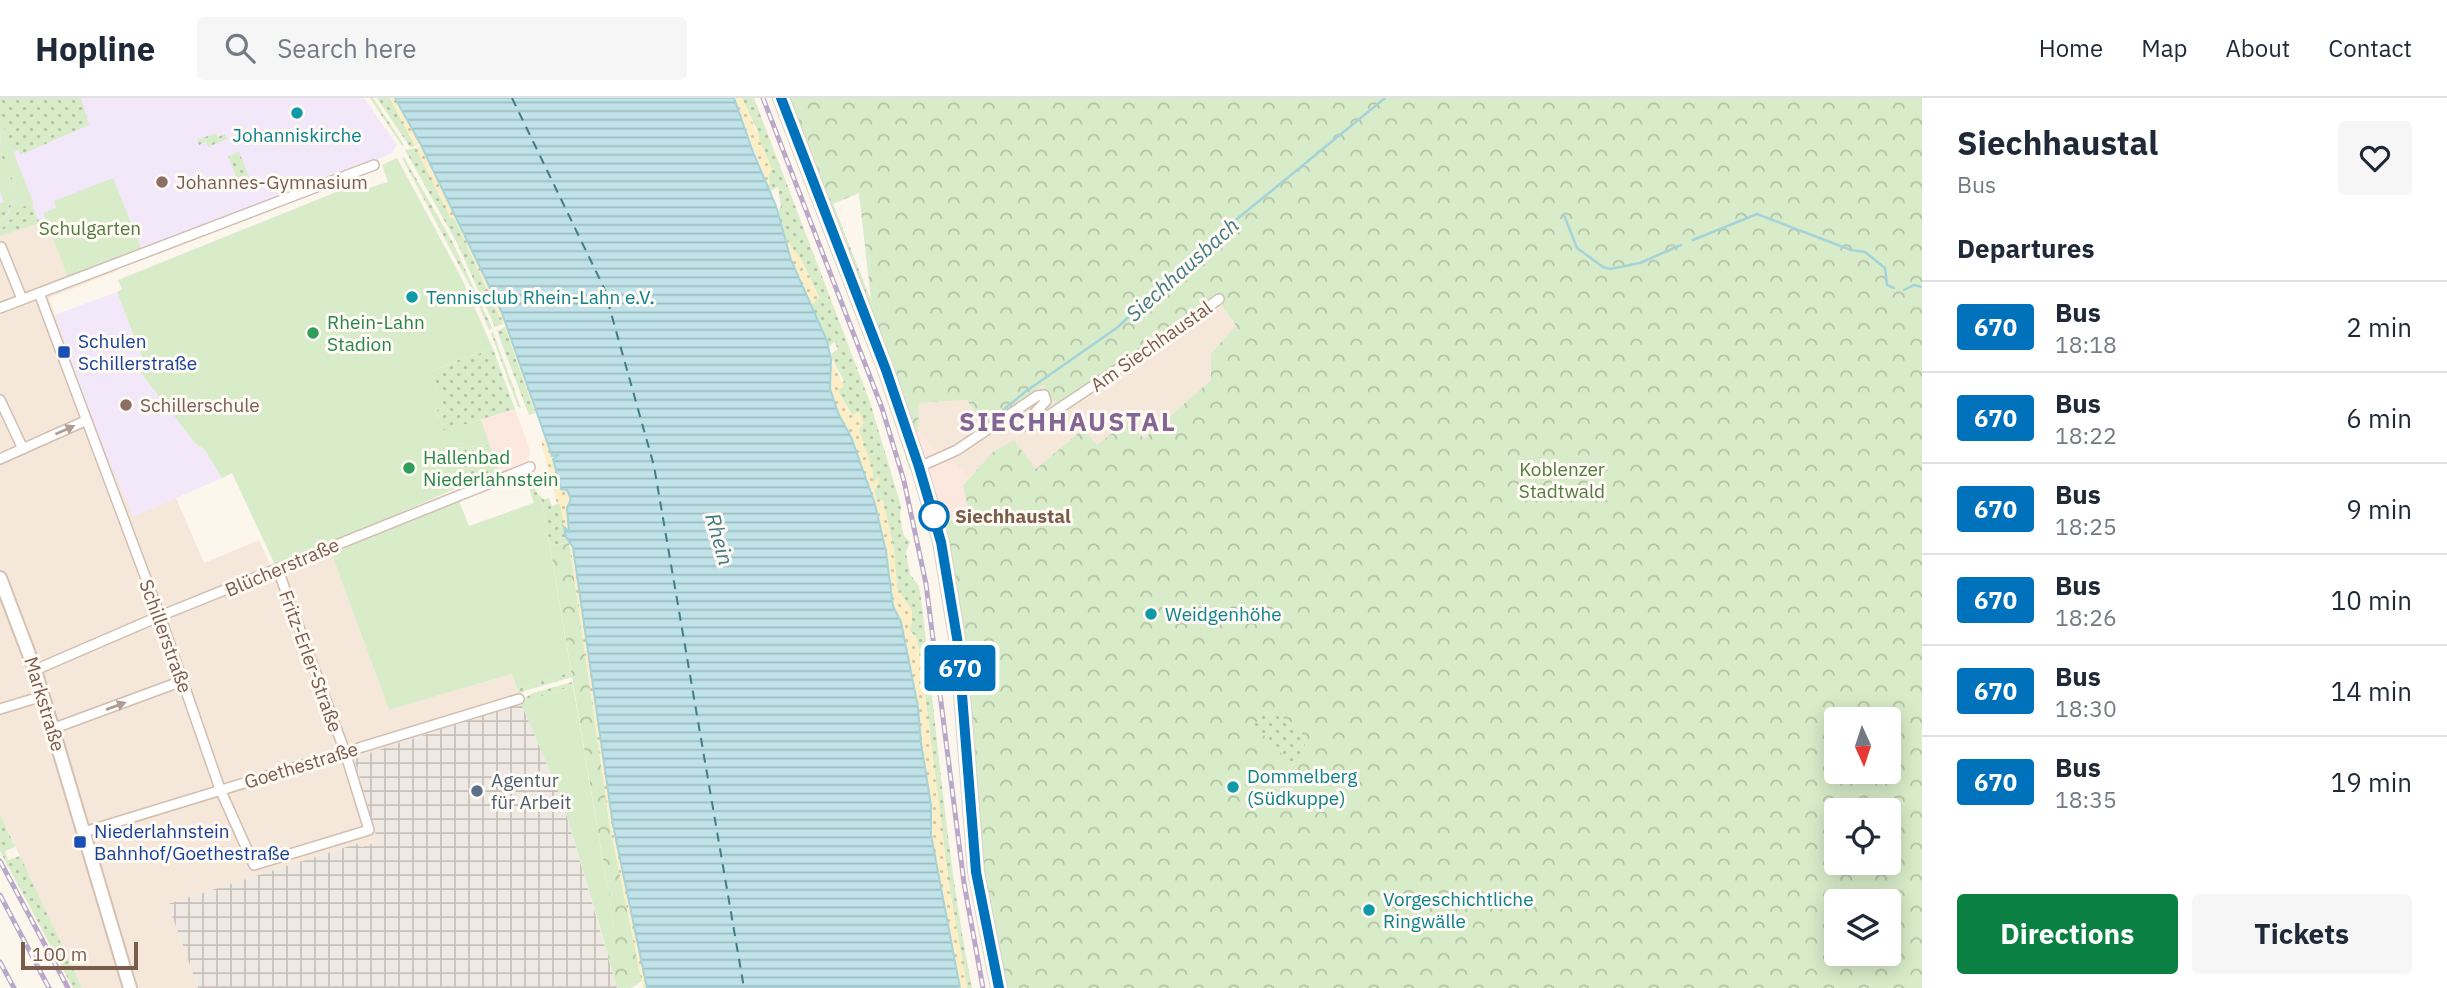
<!DOCTYPE html>
<meta charset="utf-8">
<style>
body{margin:0;font-family:"IBM Plex Sans",sans-serif;background:#f6f6f7;color:#1f2937;height:100vh;display:flex;flex-direction:column;font-size:26px;white-space:nowrap}
*{box-sizing:border-box;margin:0}
p{font-size:23px;color:#747a83}
.icon{flex:none;width:38px;height:38px;fill:none;stroke:currentColor;stroke-width:2;stroke-linecap:round;stroke-linejoin:round}
.map{position:relative;flex:1;overflow:hidden}
.panel{display:flex;flex-direction:column;background:#fff;width:525px}
.panel>*{flex:none}
.badge{padding:0 14px;border-radius:5px;font-size:24px;line-height:46px}
.needle{width:46px;rotate:177deg}
.controls{position:absolute;left:1824px;top:609px;display:grid;gap:14px}
.controls a{display:grid;place-items:center;width:77px;height:77px;border-radius:7px;background:#fff;box-shadow:0 4px 18px #0003;font-size:35px}
.scale{position:absolute;left:21px;bottom:18px;width:117px;box-sizing:border-box;padding-left:7px;border:4px solid #7a5c4d;border-top:0;font-size:19px;line-height:24px;white-space:nowrap;color:#7a5c4d;-webkit-text-stroke:5px #fffaf3;paint-order:stroke}
.map>.badge{position:absolute;translate:-50% -50%;box-shadow:0 0 0 4px #fff}
h2{padding:0 35px;font-size:26px;line-height:63px}
.round{display:grid;place-items:center;flex:none;width:74px;height:74px;border-radius:7px;background:#f6f6f7}
.head{display:flex;align-items:center;justify-content:space-between;height:119px;padding:0 35px}
h1{font-size:33px;font-weight:800;line-height:52px}
.primary-button{display:flex;gap:14px;margin-top:auto;padding:14px 35px}
.primary-button a{flex:1;height:80px;border-radius:7px;background:#0b8043;color:#fff;font-size:28px;font-weight:800;line-height:80px;text-align:center}
.primary-button a+a{background:#f6f6f7;color:#1f2937}
ul{padding:0;list-style:none}
li{display:flex;align-items:center;gap:21px;height:91px;padding:0 35px;border-top:2px solid #e0e1e3}
li div{flex:1}
li b{display:block;font-size:26px}
li em{font-style:normal}
li .badge{min-width:77px;font-weight:700;text-align:center}
header{display:flex;align-items:center;gap:42px;box-sizing:border-box;height:98px;padding:0 35px;background:#fff;border-bottom:2px solid #e0e1e3}
header strong{font-size:33px}
nav{display:flex;gap:38px;margin-inline-start:auto;font-size:24px}
.search{width:490px;height:63px;background:#f6f6f7;display:flex;align-items:center;gap:18px;box-sizing:border-box;padding:0 24px;border-radius:7px;color:#747a83;font-size:26px}
main{display:flex;flex:1;min-height:0}
.map>svg:first-child{display:block}
.residential{fill:#f5e8da}
.commercial{fill:#fde8e0}
.industrial{fill:url(#industrial-grid)}
.education{fill:#f3e8fa}
.grass{fill:url(#grass-dots)}
.forest{fill:url(#forest-crowns);fill-rule:evenodd}
.sand{fill:url(#sand-dots)}
.garden{fill:#d8ecc9}
.water{fill:url(#water-rules);stroke:#a5d3da;stroke-width:2}
.lines{fill:none;stroke-linecap:round;stroke-linejoin:round}
.stream{stroke:#a5d3da;stroke-width:2.5}
.ferry{stroke:#437c86;stroke-width:2;stroke-dasharray:9 7;stroke-linecap:butt}
.street-casing{stroke:#d1beb0;stroke-width:12}
.secondary-casing{stroke:#d6c0b0;stroke-width:16}
.primary-casing{stroke:#dad1cd;stroke-width:18}
.street{stroke:#fff;stroke-width:9}
.secondary{stroke:#fff;stroke-width:12}
.primary{stroke:#fbd9a5;stroke-width:14}
.rail-casing{stroke:#b9a8c9;stroke-width:5}
.rail{stroke:#fffaf3;stroke-width:2.5;stroke-dasharray:8;stroke-linecap:butt}
.oneway{fill:#af9d94}
.line-casing{stroke:#fff;stroke-width:16}
.line{stroke:#0072bc;stroke-width:10}
.culture-dot{fill:#0f9aa8;stroke:#fffaf3;stroke-width:2.5}
.education-dot{fill:#8d6e63;stroke:#fffaf3;stroke-width:2.5}
.leisure-dot{fill:#2e9e5b;stroke:#fffaf3;stroke-width:2.5}
.transit-dot{fill:#1a4fb4;stroke:#fffaf3;stroke-width:2.5}
.stop-dot{fill:#fff;stroke:#0072bc;stroke-width:3.5}
.service-dot{fill:#5c6f8a;stroke:#fffaf3;stroke-width:2.5}
.labels{text-anchor:middle;dominant-baseline:central;stroke-width:6;stroke-linejoin:round;paint-order:stroke}
.culture-label{font-size:19px;fill:#0d838f;stroke:#fffaf3;text-anchor:start}
.education-label{font-size:19px;fill:#785e54;stroke:#fffaf3;text-anchor:start}
.park-label{font-size:19px;fill:#537a41;stroke:#fffaf3}
.leisure-label{font-size:19px;fill:#27864d;stroke:#fffaf3;text-anchor:start}
.transit-label{font-size:19px;fill:#164399;stroke:#fffaf3;text-anchor:start}
.street-label{font-size:19px;fill:#7a5c4d;stroke:#fffaf3}
.stop-label{font-size:19px;font-weight:bold;fill:#7a5c4d;stroke:#fffaf3;text-anchor:start}
.service-label{font-size:19px;fill:#4e5e75;stroke:#fffaf3;text-anchor:start}
.water-label{font-size:21px;font-style:italic;fill:#437c86;stroke:#fffaf3}
.district-label{font-size:26px;font-weight:bold;letter-spacing:2px;fill:#846695;stroke:#fffaf3}
</style>
<header>
<strong>Hopline</strong>
<div class="search"><svg class="icon" aria-label="search" viewBox="0 0 24 24"><circle cx="10" cy="10" r="6"/><path d="M15 15l6 6"/></svg>Search here</div>
<nav><a>Home</a><a>Map</a><a>About</a><a>Contact</a></nav>
</header>
<main>
<div class="map">
<svg width="1922" height="890" viewBox="0 0 1922 890">
<defs>
<pattern id="industrial-grid" width="8" height="8" patternUnits="userSpaceOnUse" patternTransform="scale(1.75)"><rect width="8" height="8" fill="#efe9e4"/><path d="M0 4h8M4 0v8" fill="none" stroke="#c7c0bb"/></pattern>
<pattern id="grass-dots" width="8" height="8" patternUnits="userSpaceOnUse" patternTransform="scale(1.75)"><rect width="8" height="8" fill="#d8ecc9"/><path d="M2 2h.1M6 6h.1" fill="none" stroke="#b4c2a5" stroke-width="1.8" stroke-linecap="round"/></pattern>
<pattern id="forest-crowns" width="20" height="18" patternUnits="userSpaceOnUse" patternTransform="scale(1.75)"><rect width="20" height="18" fill="#d8ecc9"/><path d="M2 6a3 3 0 1 1 6 0M12 15a3 3 0 1 1 6 0" fill="none" stroke="#b4c2a5"/></pattern>
<pattern id="sand-dots" width="8" height="8" patternUnits="userSpaceOnUse" patternTransform="scale(1.75)"><rect width="8" height="8" fill="#fcefc7"/><path d="M2 2h.1M6 6h.1" fill="none" stroke="#d1c5a4" stroke-width="1.8" stroke-linecap="round"/></pattern>
<pattern id="water-rules" width="6" height="5" patternUnits="userSpaceOnUse" patternTransform="scale(1.75)"><rect width="6" height="5" fill="#bfe3e8"/><path d="M0 2.5h6" fill="none" stroke="#a0bbbe"/></pattern>
</defs>
<rect width="100%" height="100%" fill="#fdf6ec"/>
<g class="residential">
<polygon points="118,96 132,161 114,174 49,200 82,293 133,418 176,400 204,465 259,442 275,478 331,454 389,612 512,576 521,605 355,660 379,744 360,749 359,745 168,806 198,890 82,890 0,716 0,138"/>
<polygon points="1216,199 1236,229 1211,254 1211,282 1144,341 1097,347 1082,331 1036,372 993,355 969,380 939,349 933,350 918,334 918,305 967,302 984,328 1043,286 1057,307"/>
</g>
<g class="commercial">
<polygon points="515,311 530,352 528,365 500,375 481,322"/>
<polygon points="918,334 933,349 939,349 969,380 963,387 971,419 947,424 946,430 915,335"/>
</g>
<polygon class="industrial" points="521,605 562,702 617,890 198,890 168,806 359,745 361,749 378,744 354,660"/>
<g class="education">
<polygon points="0,0 364,0 397,47 392,55 373,64 142,152 118,96 0,138"/>
<polygon points="117,194 144,265 137,270 195,345 205,352 222,380 133,419 101,344 55,217"/>
</g>
<g class="grass">
<polygon points="0,0 81,0 89,27 20,57 19,52 13,54 0,20"/>
<polygon points="370,0 373,0 404,47 402,48"/>
<polygon points="377,0 390,0 415,48 410,49"/>
<path d="M742,0H754L870,304L901,408L900,420L904,438L910,444L906,454L910,476L919,488L922,507C937,635 947,763 972,890H967L949,787L920,556L916,539L909,532L912,513L897,490L894,452L883,403L876,401L872,381L873,374L858,331V315L852,317L838,293L844,283L830,257L838,251L834,244L829,249L811,207L819,199L802,163L784,138L778,115L781,108L778,89L770,93L768,88L770,84L757,32Z"/>
<path d="M772,0H777L831,139L915,370H909C872,244 820,122 772,0Z"/>
<polygon points="216,35 218,39 225,36 227,41 208,49 206,44 199,47 197,42"/>
<path d="M0,46C11,73 25,100 0,124V105L5,104L0,94L14,88L0,55Z"/>
<polygon points="416,50 451,120 454,119 503,226 495,229 457,145 405,52"/>
<polygon points="239,54 251,83 247,85 244,78 237,81 228,58"/>
<polygon points="404,59 453,145 492,230 489,232 472,192 402,60"/>
<polygon points="828,93 871,202 868,212 822,95"/>
<path d="M33,104V110L40,125L0,138V132C14,120 15,111 33,104Z"/>
<polygon points="505,229 535,315 529,317 497,233"/>
<polygon points="493,234 521,310 518,309 491,235"/>
<polygon points="493,251 515,311 441,334 435,313 444,309 431,274 458,262"/>
<polygon points="490,347 500,375 457,390 446,351"/>
<path d="M532,372C529,383 535,395 544,401L549,400L552,408L560,405L569,444L550,448L542,403L534,405L524,375Z"/>
<polygon points="948,547 955,555 968,735"/>
<polygon points="571,574 572,579 524,593 519,598 517,591"/>
<polygon points="572,584 573,588 521,605 520,603 533,595"/>
<polygon points="1272,614 1299,629 1306,644 1299,665 1287,668 1271,643 1251,630 1263,615"/>
<polygon points="0,716 15,749 5,753 8,762 20,758 82,890 73,890 0,753"/>
</g>
<g class="forest">
<path d="M787,0H1922V890H1006L988,808L983,772L968,577L946,424L970,419L963,387L993,354L1014,342L1036,371L1083,331L1097,347L1128,323L1144,341L1211,282V255L1236,228L1216,199L1057,308L1043,287L984,328L967,302L919,305L918,334L915,335L868,212L871,202L859,95L833,106L828,93L822,95ZM1272,614L1299,629L1306,644L1299,665L1287,668C1282,650 1267,638 1252,630L1263,615ZM1836,621H1888V674H1836ZM1836,712H1888V765H1836ZM1836,803H1888V856H1836Z"/>
<polygon points="569,444 610,729 642,883 631,890 617,890 601,833 614,828 550,448"/>
</g>
<g class="sand">
<polygon points="390,0 395,0 420,45 415,48"/>
<polygon points="734,0 742,0 772,71 768,79 770,84 768,88"/>
<polygon points="421,47 496,200 506,225 503,226 454,120 451,120 416,50"/>
<polygon points="784,138 802,163 819,200 811,207 791,162"/>
<polygon points="507,228 535,305 538,315 535,315 505,229"/>
<polygon points="831,262 844,288 838,293 851,317 859,314 864,325 859,331 873,374 873,386 878,379 880,382 874,393 876,401 883,403 894,452 897,490 912,513 912,525 909,532 912,537 916,539 920,556 949,787 967,890 960,890 931,737 931,707 921,645 918,609 901,524 893,508 886,454 875,406 851,339 839,317 830,291"/>
<polygon points="546,341 552,357 559,357 554,361 571,401 570,436 564,429 560,406 557,406 541,343"/>
<polygon points="569,444 573,449 613,727 647,890 643,890 610,729"/>
</g>
<g class="garden">
<path d="M0,20L33,104C15,111 14,120 0,132V124L8,116L14,101L4,104L1,96L11,91L14,98C16,79 6,66 1,49C0,40 0,29 0,20Z"/>
<polygon points="0,55 14,88 0,94"/>
<polygon points="397,60 462,181 493,251 458,262 431,274 444,309 435,313 441,333 481,322 490,347 446,351 457,390 276,469 232,375 222,380 205,352 195,345 137,270 144,264 117,194 122,191 118,182 356,86 359,93 388,84 382,67"/>
<polygon points="113,80 142,152 68,179 43,115 56,110 54,103"/>
<polygon points="542,402 571,574 517,591 512,576 389,612 331,454 459,403 469,428"/>
<polygon points="573,588 614,828 601,833 562,702 521,605"/>
</g>
<polygon class="water" points="395,0 734,0 753,54 776,108 791,162 827,243 831,262 830,291 839,317 851,339 875,406 886,454 893,508 901,524 918,609 921,645 931,707 931,737 960,890 647,890 613,727 573,449 566,439 564,429 569,434 567,410 571,401 567,392 561,391 553,361 559,357 552,358 502,215 420,45"/>
<g class="lines">
<g class="stream">
<polyline points="1564,117 1577,150 1603,169 1610,171 1640,165 1681,147"/>
<polyline points="1693,142 1757,116 1851,152 1865,154 1885,170 1887,187 1894,190"/>
<polyline points="1904,192 1914,187 1922,189"/>
<polyline points="978,333 1025,294 1118,229 1162,187 1178,181 1209,144 1385,0"/>
</g>
<polyline class="ferry" points="512,0 604,190 654,368 744,890"/>
<g class="street-casing">
<g id="street">
<polyline points="1,149 22,201"/>
<polyline points="39,195 160,518 220,691 254,767 369,732 345,654 278,472"/>
<polyline points="0,210 374,67"/>
<polyline points="0,302 23,351"/>
<polyline points="0,361 85,323"/>
<polyline points="919,369 957,352 1037,298 1044,297 1046,303 1027,323 1029,329 1033,328 1172,235 1219,201"/>
<polyline points="35,572 160,518 530,369"/>
<polyline points="0,611 43,598"/>
<polyline points="52,631 182,583"/>
<polyline points="84,734 519,601"/>
</g>
</g>
<g class="secondary-casing">
<polyline id="secondary" points="0,480 35,572 130,890"/>
</g>
<g class="primary-casing">
<polyline id="primary" points="781,0 886,272 919,369 941,444 958,546 976,773 999,890"/>
</g>
<use href="#street" class="street"/>
<use href="#secondary" class="secondary"/>
<use href="#primary" class="primary"/>
<g class="rail-casing">
<g id="rail">
<polyline points="763,0 882,310 904,383 926,486 964,785 983,890"/>
<polyline points="0,763 68,890"/>
<polyline points="0,797 49,890"/>
<polyline points="0,864 14,890"/>
</g>
</g>
<use href="#rail" class="rail"/>
</g>
<defs><path id="oneway-solid" d="M-6-.8H1V-3.2L6.5 0L1 3.2V.8H-6Z" transform="scale(1.75)"/></defs>
<g class="oneway">
<use href="#oneway-solid" transform="translate(65 332) rotate(-24)"/>
<use href="#oneway-solid" transform="translate(116 608) rotate(-20)"/>
</g>
<g class="lines">
<g class="line-casing">
<polyline id="line" points="781,0 886,272 919,369 941,444 958,546 976,774 999,890"/>
</g>
<use href="#line" class="line"/>
</g>
<g class="culture-dot">
<circle cx="297" cy="15" r="7"/>
<circle cx="412" cy="199" r="7"/>
<circle cx="1151" cy="516" r="7"/>
<circle cx="1233" cy="689" r="7"/>
<circle cx="1369" cy="812" r="7"/>
</g>
<g class="education-dot">
<circle cx="162" cy="84" r="7"/>
<circle cx="126" cy="307" r="7"/>
</g>
<g class="leisure-dot">
<circle cx="313" cy="235" r="7"/>
<circle cx="409" cy="370" r="7"/>
</g>
<g class="transit-dot">
<rect x="57" y="247" width="14" height="14" rx="3.5"/>
<rect x="73" y="737" width="14" height="14" rx="3.5"/>
</g>
<circle class="stop-dot" cx="934" cy="418" r="14"/>
<circle class="service-dot" cx="477" cy="693" r="7"/>
<g class="labels">
<g class="culture-label">
<text x="297" y="37" text-anchor="middle">Johanniskirche</text>
<text x="426" y="199">Tennisclub Rhein-Lahn e.V.</text>
<text x="1165" y="516">Weidgenhöhe</text>
<text x="1247" y="678">Dommelberg<tspan x="1247" dy="22">(Südkuppe)</tspan></text>
<text x="1383" y="801">Vorgeschichtliche<tspan x="1383" dy="22">Ringwälle</tspan></text>
</g>
<g class="education-label">
<text x="176" y="84">Johannes-Gymnasium</text>
<text x="140" y="307">Schillerschule</text>
</g>
<g class="park-label">
<text x="90" y="130">Schulgarten</text>
<text x="1562" y="371">Koblenzer<tspan x="1562" dy="22">Stadtwald</tspan></text>
</g>
<g class="leisure-label">
<text x="327" y="224">Rhein-Lahn<tspan x="327" dy="22">Stadion</tspan></text>
<text x="423" y="359">Hallenbad<tspan x="423" dy="22">Niederlahnstein</tspan></text>
</g>
<g class="transit-label">
<text x="78" y="243">Schulen<tspan x="78" dy="22">Schillerstraße</tspan></text>
<text x="94" y="733">Niederlahnstein<tspan x="94" dy="22">Bahnhof/Goethestraße</tspan></text>
</g>
<g class="street-label">
<text transform="translate(1151 248) rotate(-35)">Am Siechhaustal</text>
<text transform="translate(282 469) rotate(-23)">Blücherstraße</text>
<text transform="translate(166 538) rotate(70)">Schillerstraße</text>
<text transform="translate(311 563) rotate(70)">Fritz-Erler-Straße</text>
<text transform="translate(45 606) rotate(73)">Markstraße</text>
<text transform="translate(301 667) rotate(-17)">Goethestraße</text>
</g>
<g class="stop-label">
<text x="955" y="418">Siechhaustal</text>
</g>
<g class="service-label">
<text x="491" y="682">Agentur<tspan x="491" dy="22">für Arbeit</tspan></text>
</g>
<g class="water-label">
<text transform="translate(1182 171) rotate(-42)">Siechhausbach</text>
<text transform="translate(720 441) rotate(74)">Rhein</text>
</g>
<g class="district-label">
<text x="1068" y="323">SIECHHAUSTAL</text>
</g>
</g>
</svg>
<div class="controls">
<a><svg class="needle" viewBox="-14 -14 28 28"><path d="M0-13l5 13h-10z" fill="#e53935"/><path d="M0 13l5-13h-10z" fill="#747a83"/></svg></a>
<a><svg class="icon" aria-label="locate" viewBox="0 0 24 24"><circle cx="12" cy="12" r="6"/><path d="M12 2v4M12 18v4M2 12h4M18 12h4"/></svg></a>
<a><svg class="icon" aria-label="layers" viewBox="0 0 24 24"><path d="M12 4l9 5-9 5-9-5zM3 14l9 5 9-5"/></svg></a>
</div>
<div class="scale">100 m</div>
<b class="badge" style="left:960px;top:570px;background:#0072bc;color:#fff">670</b>
</div>
<section class="panel">
<div class="head"><div><h1>Siechhaustal</h1><p>Bus</p></div><a class="round"><svg class="icon" aria-label="heart" viewBox="0 0 24 24"><path d="M12 20l-8-8c-3-5 5-10 8-4 3-6 11-1 8 4z"/></svg></a></div>
<h2>Departures</h2>
<ul>
<li><span class="badge" style="background:#0072bc;color:#fff">670</span><div><b>Bus</b><p>18:18</p></div><em>2 min</em></li>
<li><span class="badge" style="background:#0072bc;color:#fff">670</span><div><b>Bus</b><p>18:22</p></div><em>6 min</em></li>
<li><span class="badge" style="background:#0072bc;color:#fff">670</span><div><b>Bus</b><p>18:25</p></div><em>9 min</em></li>
<li><span class="badge" style="background:#0072bc;color:#fff">670</span><div><b>Bus</b><p>18:26</p></div><em>10 min</em></li>
<li><span class="badge" style="background:#0072bc;color:#fff">670</span><div><b>Bus</b><p>18:30</p></div><em>14 min</em></li>
<li><span class="badge" style="background:#0072bc;color:#fff">670</span><div><b>Bus</b><p>18:35</p></div><em>19 min</em></li>
</ul>
<div class="primary-button"><a>Directions</a><a>Tickets</a></div>
</section>
</main>
